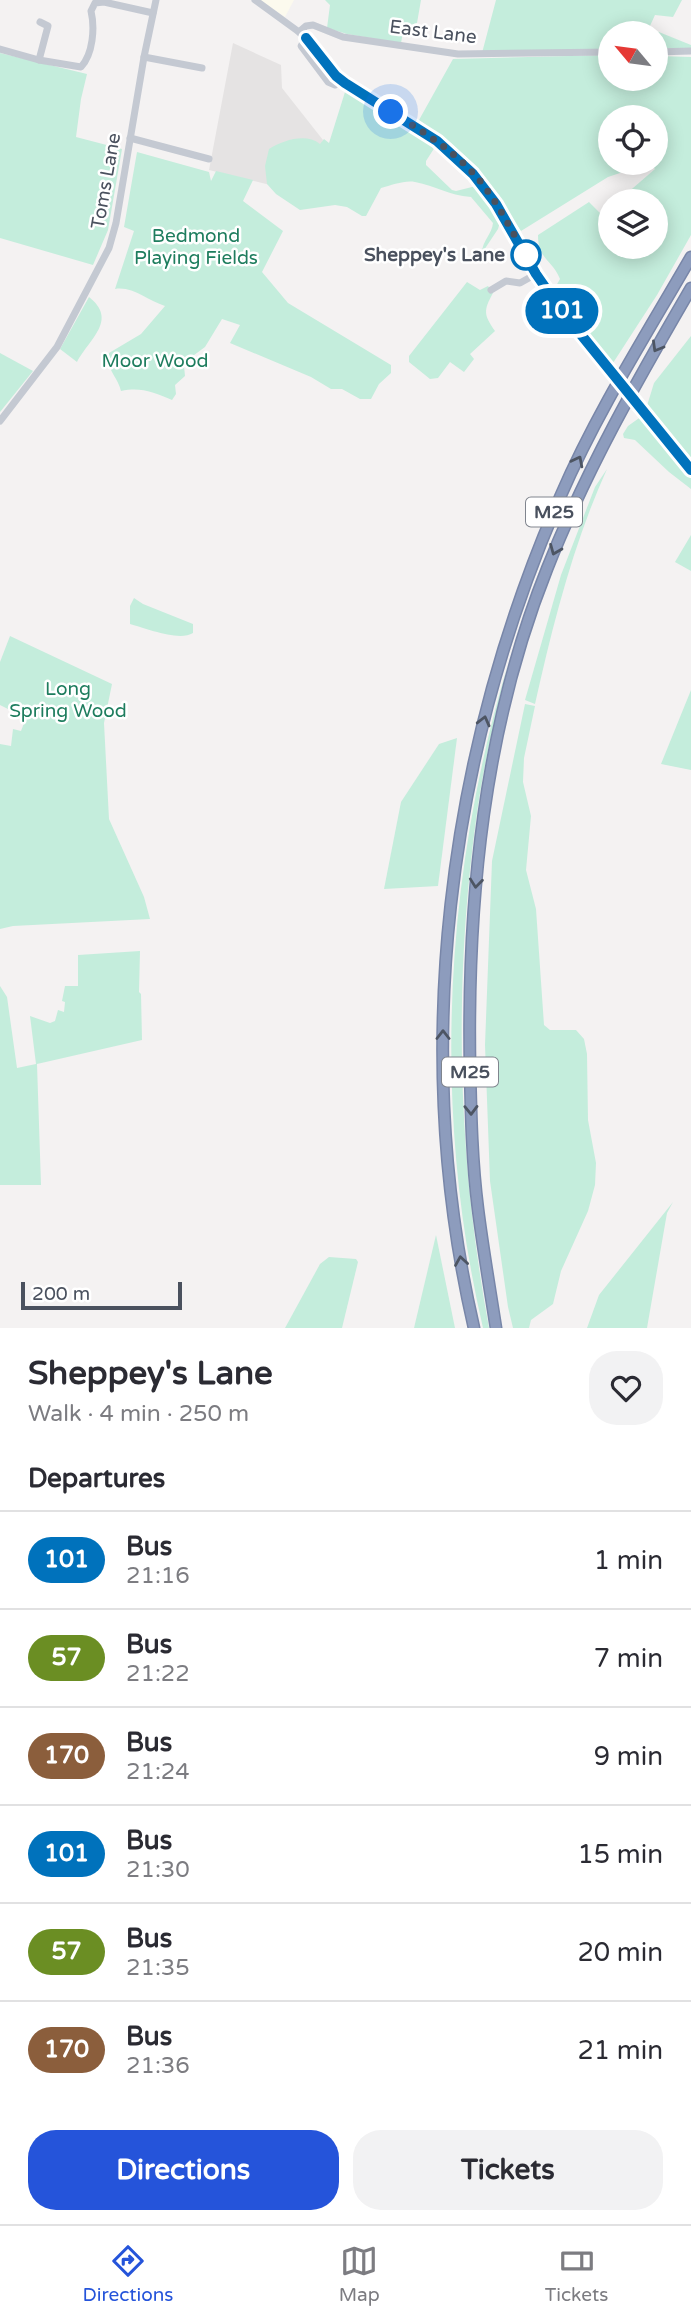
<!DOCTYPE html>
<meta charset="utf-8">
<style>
body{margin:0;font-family:"Varela Round",sans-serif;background:#f2f2f3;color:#2b2b33;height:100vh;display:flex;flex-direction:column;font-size:26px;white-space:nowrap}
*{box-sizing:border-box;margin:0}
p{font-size:23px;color:#7c7c81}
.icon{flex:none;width:38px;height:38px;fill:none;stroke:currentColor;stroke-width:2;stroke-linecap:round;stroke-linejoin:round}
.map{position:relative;height:1328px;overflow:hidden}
.sheet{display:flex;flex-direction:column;background:#fff;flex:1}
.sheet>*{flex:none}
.badge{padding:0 14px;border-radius:23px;font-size:24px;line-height:46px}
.needle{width:46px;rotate:299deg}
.controls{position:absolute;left:598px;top:21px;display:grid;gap:14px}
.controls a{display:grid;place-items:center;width:70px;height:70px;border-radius:50%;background:#fff;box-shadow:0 4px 18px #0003;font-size:35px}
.scale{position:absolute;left:21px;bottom:18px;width:161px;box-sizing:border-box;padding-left:7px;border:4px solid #4a515e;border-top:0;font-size:19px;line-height:24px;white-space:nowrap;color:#4a515e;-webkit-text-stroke:5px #fff;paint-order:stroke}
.you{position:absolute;width:35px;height:35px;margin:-18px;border:5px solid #fff;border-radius:50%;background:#1a73e8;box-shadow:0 0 0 10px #1a73e833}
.map>.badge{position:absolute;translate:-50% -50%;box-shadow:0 0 0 4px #fff}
h2{padding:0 28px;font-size:26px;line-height:63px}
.round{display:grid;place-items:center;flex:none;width:74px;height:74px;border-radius:28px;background:#f2f2f3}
.overview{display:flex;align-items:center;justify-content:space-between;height:119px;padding:0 28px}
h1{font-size:33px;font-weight:700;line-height:52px}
.button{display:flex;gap:14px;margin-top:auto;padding:14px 28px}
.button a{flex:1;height:80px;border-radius:28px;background:#2554da;color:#fff;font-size:28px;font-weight:700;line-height:80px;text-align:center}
.button a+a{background:#f2f2f3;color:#2b2b33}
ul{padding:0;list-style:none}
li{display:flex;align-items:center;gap:21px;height:98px;padding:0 28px;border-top:2px solid #e1e1e2}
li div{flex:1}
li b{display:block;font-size:26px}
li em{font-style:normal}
li .badge{min-width:77px;font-weight:700;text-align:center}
.tab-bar{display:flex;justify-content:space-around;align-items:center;height:98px;border-top:2px solid #e1e1e2;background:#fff;font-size:19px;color:#7c7c81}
.tab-bar a{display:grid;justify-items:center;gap:4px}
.tab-bar .selected{color:#2554da}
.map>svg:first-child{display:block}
.commercial{fill:#fcfaee}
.education{fill:#e5e3e3}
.green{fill:#c4eddc}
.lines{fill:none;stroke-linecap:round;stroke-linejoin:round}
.highway-casing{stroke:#7886a8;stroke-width:13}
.minor{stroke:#c4c9d2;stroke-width:7}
.highway{stroke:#8d9cbd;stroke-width:10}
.minor-bridge{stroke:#c4c9d2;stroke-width:7}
.oneway{stroke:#4d5563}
.line-casing{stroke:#fff;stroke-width:16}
.line{stroke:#0072bc;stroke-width:10}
.walk{stroke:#4a515e;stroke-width:7;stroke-dasharray:0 12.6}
.stop-dot{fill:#fff;stroke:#0072bc;stroke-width:3.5}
.labels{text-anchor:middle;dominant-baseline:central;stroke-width:5;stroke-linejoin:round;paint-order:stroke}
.shield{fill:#fff;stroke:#80858e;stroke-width:2}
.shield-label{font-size:18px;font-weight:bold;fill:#4a515e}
.street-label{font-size:19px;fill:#4a515e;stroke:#fff}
.park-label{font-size:19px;fill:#1e7d5e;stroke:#fff}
.stop-label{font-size:19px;font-weight:bold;fill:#4a515e;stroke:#fff;text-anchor:end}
</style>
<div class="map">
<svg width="691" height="1328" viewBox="0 0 691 1328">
<rect width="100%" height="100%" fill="#f4f2f2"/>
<polygon class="commercial" points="260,0 294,0 285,17"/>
<polygon class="education" points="233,43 281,65 282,88 323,140 303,193 209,170"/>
<g class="green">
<polygon points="325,0 421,0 417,23 404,27 401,43 347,34 327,28 330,5"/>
<polygon points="496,0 682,0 673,17 655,15 649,28 691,45 691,49 656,48 656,33 611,33 611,49 482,53"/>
<polygon points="0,53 87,74 81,99 76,137 122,149 108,230 93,265 0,238"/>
<path d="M611,55V79H656V56L691,57V235L657,295L613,363L552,290L556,286L560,279C552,259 538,260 538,235L589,202L602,215L611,208V247H656V201H618L655,169L650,163H656V117H611V163H631L620,173L608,177L521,231L475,165L452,144L419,120L453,59Z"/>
<path d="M345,92L435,147L426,161V165L452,190L456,191L476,186L479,189L500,222L498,229L482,253C482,241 492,234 493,223L471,197C448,195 436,186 415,182C405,180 392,185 381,188L366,216H362L347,207L335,205L300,210L276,194L267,184L265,166L269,149C284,140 306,133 320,144L324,139L329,143Z"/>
<path d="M137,152L209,172L211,181L216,171L253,180L243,201L283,231L262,272L288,303L391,365V373L379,384L371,399H360L342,389H331L311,377L230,343L240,325L222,319L205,347L186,361L184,366L185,376L175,385L176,394L172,400C153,392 141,387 121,391C118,377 104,367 109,353L141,334L165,306C148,301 133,286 115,289L134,231L124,227Z"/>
<path d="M467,282L480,290L488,286L493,293C483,311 484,315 495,331L470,354L474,359L464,372L450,362L438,378L430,379L409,362V356Z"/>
<path d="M89,297C118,320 90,338 77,362L60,349Z"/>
<polygon points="691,336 691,464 646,409 654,383"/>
<polygon points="0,353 33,371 0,412"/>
<polygon points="642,416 691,478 691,489 669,472 635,440 624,438 623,434 628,426"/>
<path d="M607,469C573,544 553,624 535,704L525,700L561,575L595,487Z"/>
<polygon points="691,535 691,571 675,562"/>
<path d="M134,598L143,604L193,624V633C179,642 146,628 130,624V606Z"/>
<polygon points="10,636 112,684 104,723 109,819 144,897 150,919 13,926 0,929 0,744 11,746 13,729 21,731 26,718 0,705 0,662"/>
<path d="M508,664C495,716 483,767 476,820C453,988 458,1161 489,1328H483C432,1109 444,878 508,664Z"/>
<polygon points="691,690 691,770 661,764"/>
<polygon points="525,704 535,706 524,758 523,782 531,816 526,870 536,909 544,1025 550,1030 576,1030 584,1039 587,1054 588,1120 596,1163 595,1185 588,1211 561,1271 553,1304 531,1320 529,1328 513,1328 508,1307 490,1181 485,1045 492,861"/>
<polygon points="457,738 438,886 384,889 401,802 439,744"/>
<polygon points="140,951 139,992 141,994 142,1040 37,1064 41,1185 0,1185 0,986 7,997 17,1068 36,1064 30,1016 50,1023 55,1021 58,1010 64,1012 65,1002 62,1001 65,986 78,986 78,955"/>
<polygon points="673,1202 667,1213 647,1328 587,1328 599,1295"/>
<polygon points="436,1235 455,1328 414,1328"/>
<polygon points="329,1257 356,1259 358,1262 342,1328 285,1328 320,1264"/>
</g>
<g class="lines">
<g class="highway-casing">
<g id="highway">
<path d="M474,1328C410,1050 447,755 561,495C597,412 646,335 691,257"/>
<path d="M496,1328C490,1289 483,1249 478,1209C472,1162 471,1115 470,1068C467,899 484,727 547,569C586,470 638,379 691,288"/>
</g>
</g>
<g class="minor">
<polyline points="255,0 299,32 345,83 437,141 473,174 496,204 546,289 608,370"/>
<polyline points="299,32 306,26 313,25 343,37 458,54 611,52"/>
<polyline points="306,38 301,46 328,82 335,85 341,80"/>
<path d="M0,49L39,60L81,67C93,54 95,28 91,11L95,3L104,2L153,13"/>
<polyline points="656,52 691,51"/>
<polyline points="144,57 202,68"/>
<polyline points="39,60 48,26 40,22"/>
<polyline points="130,138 209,159"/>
<polyline points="491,290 506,281 520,283 536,274"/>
<polyline points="638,407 691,470"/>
<polyline points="0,421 57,347 109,248 116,223 144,57 156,0"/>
</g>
<use href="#highway" class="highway"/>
<polyline class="minor-bridge" points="608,370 638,407"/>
</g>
<defs><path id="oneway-chevron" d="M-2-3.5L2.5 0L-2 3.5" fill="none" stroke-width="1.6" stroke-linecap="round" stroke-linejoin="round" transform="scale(1.75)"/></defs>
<g class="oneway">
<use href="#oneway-chevron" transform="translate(657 347) rotate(120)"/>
<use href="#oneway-chevron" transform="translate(578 461) rotate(-63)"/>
<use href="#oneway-chevron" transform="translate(555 550) rotate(112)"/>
<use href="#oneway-chevron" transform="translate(484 721) rotate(-76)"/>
<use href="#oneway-chevron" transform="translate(476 883) rotate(96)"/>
<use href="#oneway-chevron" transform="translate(443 1035) rotate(-90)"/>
<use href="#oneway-chevron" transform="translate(471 1110) rotate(89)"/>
<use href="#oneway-chevron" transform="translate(461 1261) rotate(-99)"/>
</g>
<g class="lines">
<g class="line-casing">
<polyline id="line" points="306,38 336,76 345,83 437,141 473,174 496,204 536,274 561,310 691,470"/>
</g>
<use href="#line" class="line"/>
<path class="walk" d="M391,112C425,133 459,153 484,186C500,207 512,232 526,255"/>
</g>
<circle class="stop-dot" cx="526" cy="255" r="14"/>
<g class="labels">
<g class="shield">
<rect x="526" y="497.5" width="56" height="29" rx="5"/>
<rect x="442" y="1057.5" width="56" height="29" rx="5"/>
</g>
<g class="shield-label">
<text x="554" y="512">M25</text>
<text x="470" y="1072">M25</text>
</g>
<g class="street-label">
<text transform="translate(433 32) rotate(7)">East Lane</text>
<text transform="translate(106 181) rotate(-80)">Toms Lane</text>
</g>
<g class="park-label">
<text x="196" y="236">Bedmond<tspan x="196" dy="22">Playing Fields</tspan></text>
<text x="155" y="361">Moor Wood</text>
<text x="68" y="689">Long<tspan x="68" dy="22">Spring Wood</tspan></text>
</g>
<g class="stop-label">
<text x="505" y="255">Sheppey's Lane</text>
</g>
</g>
</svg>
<div class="controls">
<a><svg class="needle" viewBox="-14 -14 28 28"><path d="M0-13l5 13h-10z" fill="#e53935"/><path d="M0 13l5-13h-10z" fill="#7c7c81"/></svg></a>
<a><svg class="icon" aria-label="locate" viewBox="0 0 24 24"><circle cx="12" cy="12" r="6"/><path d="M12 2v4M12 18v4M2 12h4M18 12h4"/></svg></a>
<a><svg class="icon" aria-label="layers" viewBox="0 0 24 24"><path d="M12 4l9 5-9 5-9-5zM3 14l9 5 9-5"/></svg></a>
</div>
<div class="scale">200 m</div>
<div class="you" style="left:391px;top:112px"></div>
<b class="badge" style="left:562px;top:311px;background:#0072bc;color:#fff">101</b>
</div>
<section class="sheet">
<div class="overview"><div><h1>Sheppey's Lane</h1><p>Walk · 4 min · 250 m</p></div><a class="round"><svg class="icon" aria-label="heart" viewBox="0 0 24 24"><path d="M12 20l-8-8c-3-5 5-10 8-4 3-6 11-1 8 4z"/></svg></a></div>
<h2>Departures</h2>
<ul>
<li><span class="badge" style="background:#0072bc;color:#fff">101</span><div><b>Bus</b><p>21:16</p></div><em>1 min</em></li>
<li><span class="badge" style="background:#6b8e23;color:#fff">57</span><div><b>Bus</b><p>21:22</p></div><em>7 min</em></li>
<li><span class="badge" style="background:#8b5e3c;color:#fff">170</span><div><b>Bus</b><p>21:24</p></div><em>9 min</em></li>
<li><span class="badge" style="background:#0072bc;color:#fff">101</span><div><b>Bus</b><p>21:30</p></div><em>15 min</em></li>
<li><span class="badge" style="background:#6b8e23;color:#fff">57</span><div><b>Bus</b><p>21:35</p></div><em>20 min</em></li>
<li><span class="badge" style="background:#8b5e3c;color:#fff">170</span><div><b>Bus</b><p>21:36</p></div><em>21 min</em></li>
</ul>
<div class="button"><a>Directions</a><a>Tickets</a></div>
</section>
<nav class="tab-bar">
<a class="selected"><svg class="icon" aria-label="directions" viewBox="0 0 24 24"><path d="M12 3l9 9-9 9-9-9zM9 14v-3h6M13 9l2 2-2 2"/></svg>Directions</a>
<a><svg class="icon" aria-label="map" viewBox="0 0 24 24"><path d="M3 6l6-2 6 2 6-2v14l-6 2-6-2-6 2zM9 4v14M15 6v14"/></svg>Map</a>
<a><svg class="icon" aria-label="tickets" viewBox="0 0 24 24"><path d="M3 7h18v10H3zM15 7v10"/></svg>Tickets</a>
</nav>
